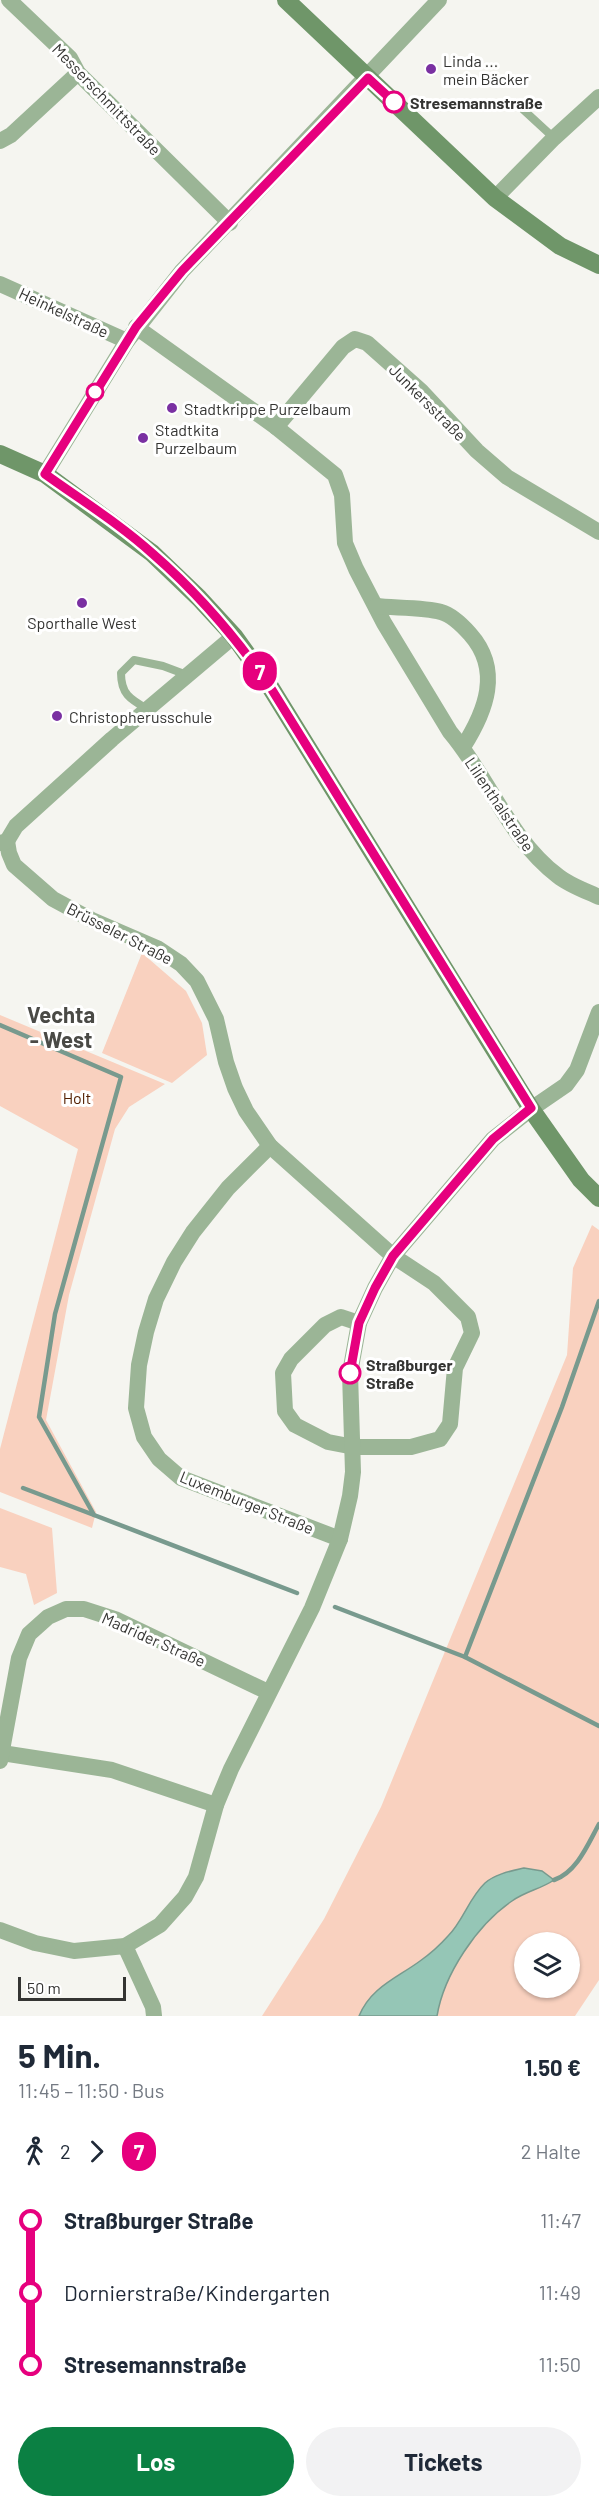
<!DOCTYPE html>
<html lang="de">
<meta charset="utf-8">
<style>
body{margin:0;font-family:Barlow,sans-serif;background:#f2f2f3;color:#1f2937;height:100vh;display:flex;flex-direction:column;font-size:22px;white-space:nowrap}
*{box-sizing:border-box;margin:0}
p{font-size:20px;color:#747a83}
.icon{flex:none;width:33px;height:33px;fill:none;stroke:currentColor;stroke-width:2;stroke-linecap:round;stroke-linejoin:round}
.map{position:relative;height:2016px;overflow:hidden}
.panel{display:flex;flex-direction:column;background:#fff;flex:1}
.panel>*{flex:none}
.badge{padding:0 12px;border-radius:20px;font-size:21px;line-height:39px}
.controls{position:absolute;left:514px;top:1932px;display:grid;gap:12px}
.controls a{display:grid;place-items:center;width:66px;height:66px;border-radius:50%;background:#fff;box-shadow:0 2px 4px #0004;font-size:30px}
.scale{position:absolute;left:18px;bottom:15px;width:108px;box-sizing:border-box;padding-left:6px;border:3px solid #343432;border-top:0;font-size:16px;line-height:21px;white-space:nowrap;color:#343432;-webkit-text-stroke:4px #fff;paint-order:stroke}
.map>.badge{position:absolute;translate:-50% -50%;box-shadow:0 0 0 3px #fff}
.legs{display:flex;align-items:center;gap:9px;height:66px;padding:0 18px;font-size:20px}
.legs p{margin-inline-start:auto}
.head{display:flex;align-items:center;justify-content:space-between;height:102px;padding:0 18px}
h1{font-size:33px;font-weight:700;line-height:45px}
.cta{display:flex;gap:12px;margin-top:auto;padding:12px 18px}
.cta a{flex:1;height:69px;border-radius:36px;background:#0b8043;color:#fff;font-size:24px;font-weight:700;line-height:69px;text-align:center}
.cta a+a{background:#f2f2f3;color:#1f2937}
ul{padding:0 18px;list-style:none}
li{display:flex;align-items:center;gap:21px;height:72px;font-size:22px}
li i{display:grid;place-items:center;width:9px;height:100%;margin:0 8px;background:currentColor}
li i::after{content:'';width:15px;height:15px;margin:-8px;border:4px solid;border-radius:50%;background:#fff}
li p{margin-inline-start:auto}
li:first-child i{background:linear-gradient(#0000 50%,currentColor 0)}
li:last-child i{background:linear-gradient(currentColor 50%,#0000 0)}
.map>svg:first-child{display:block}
.green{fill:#f9d1bf;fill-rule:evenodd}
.water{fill:#95c6b6;stroke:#789a8e;stroke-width:1.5}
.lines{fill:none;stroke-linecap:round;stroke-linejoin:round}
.stream{stroke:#789a8e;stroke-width:4.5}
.lane{stroke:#9bb596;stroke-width:8}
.street{stroke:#9bb596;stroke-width:16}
.secondary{stroke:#6f9669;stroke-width:18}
.line-1-casing{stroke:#fff;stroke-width:14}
.line-1{stroke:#e6007e;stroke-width:9}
.poi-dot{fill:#7a30a2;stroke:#fff;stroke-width:2}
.stop-1-dot{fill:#fff;stroke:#e6007e;stroke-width:3}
.labels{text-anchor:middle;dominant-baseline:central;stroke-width:6;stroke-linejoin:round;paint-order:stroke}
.poi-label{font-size:16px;fill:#343432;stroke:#fff;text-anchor:start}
.street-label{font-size:16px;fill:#343432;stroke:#fff}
.stop-label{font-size:16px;font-weight:bold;fill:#343432;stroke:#fff;text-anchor:start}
.park-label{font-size:16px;fill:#531f01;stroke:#fff}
.district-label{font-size:22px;font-weight:bold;fill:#4a4a46;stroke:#fff}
</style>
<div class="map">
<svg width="599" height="2016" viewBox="0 0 599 2016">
<rect width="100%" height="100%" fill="#f5f5f0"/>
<g class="green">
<polygon points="142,953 186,991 202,1023 207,1055 172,1083 102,1053"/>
<polygon points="0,1015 165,1084 129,1107 115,1129 69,1295 46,1420 96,1512 92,1528 0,1492 0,1449 78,1149 0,1106"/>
<path d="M592,1225L599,1230V1980L575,2016H262L324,1919L381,1807L567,1355L573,1268ZM525,1942H570V1988H525Z"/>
<polygon points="0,1508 52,1528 57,1593 34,1605 26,1574 0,1567"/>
</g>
<path class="water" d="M524,1868L542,1871L554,1880C541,1889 526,1891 512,1901C477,1925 444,1974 437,2016H359C371,1987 397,1978 420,1961C430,1954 440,1945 448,1936C463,1921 469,1898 485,1883C495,1874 511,1871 524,1868Z"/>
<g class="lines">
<g class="stream">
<polyline points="0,1025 121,1077 55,1314 39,1417 94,1515 297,1593"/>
<polyline points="23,1488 94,1515"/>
<polyline points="335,1607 465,1657 599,1726"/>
<polyline points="465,1657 562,1407 599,1301"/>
<path d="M554,1880C577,1872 588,1844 599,1824"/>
</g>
<g class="lane">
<polyline points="516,103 554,138"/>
<path d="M147,709C130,699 121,694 121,673L134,660L163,666L187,675"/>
</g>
<g class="street">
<polyline points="9,0 70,58 78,73 230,223"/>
<polyline points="0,141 11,135 78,73"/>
<polyline points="495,198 554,138 599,97"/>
<polyline points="0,284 127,341"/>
<path d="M136,327L276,427L335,475L342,495L345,543L356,569L384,623L450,732C489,778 509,839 558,876C569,885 586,891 599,897"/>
<polyline points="276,427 343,347 355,339 367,343 421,391 477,451 507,477 599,532"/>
<polyline points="45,474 127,341 182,271 439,0"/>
<path d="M376,606C393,608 425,607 441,612C452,615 462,625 470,634C502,670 486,711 463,747"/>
<polyline points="7,841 9,853 14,865 53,899 92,920 157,948 181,964 197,981 216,1019 226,1062 235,1088 246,1111 270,1146 393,1256 434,1283 468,1317 472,1333 455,1368 450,1424 440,1439 411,1447 354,1447 328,1442 295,1425 285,1411 283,1373 291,1359 325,1325 341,1317 359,1323"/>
<polyline points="0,843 7,841 16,826 112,739 234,636"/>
<polyline points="270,1146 228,1188 193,1232 174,1262 156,1299 146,1332 139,1365 136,1408 144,1437 159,1459 181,1478 340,1539"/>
<polyline points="2,1753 112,1770 216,1805"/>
<polyline points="0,1761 19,1658 29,1634 48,1617 66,1609 84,1609 115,1619 268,1692"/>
<polyline points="0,1930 35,1943 74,1951 125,1946 160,1925 185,1897 196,1877 216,1805 231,1769 312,1608 340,1539 350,1496 353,1472 350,1373 359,1323 375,1288 393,1256 493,1139 531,1109 566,1085 577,1070 599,1012"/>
<polyline points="125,1946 153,2007 154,2016"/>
</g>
<g class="secondary">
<polyline points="286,0 495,198 560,246 599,265"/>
<polyline points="0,454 45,474 152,553 199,598 234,636 269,685 531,1109 581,1180 599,1198"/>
</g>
</g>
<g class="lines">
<g class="line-1-casing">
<path id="line-1" d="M350,1373L359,1323L375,1288L393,1256L493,1139L531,1108L269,685C234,635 199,594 153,554C120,524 81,500 45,474L136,327L182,271L368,78L394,102"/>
</g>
<use href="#line-1" class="line-1"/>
</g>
<g class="poi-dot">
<circle cx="431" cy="69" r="6"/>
<circle cx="172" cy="408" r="6"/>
<circle cx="143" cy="438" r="6"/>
<circle cx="82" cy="603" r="6"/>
<circle cx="57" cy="716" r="6"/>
</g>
<g class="stop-1-dot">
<circle cx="394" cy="102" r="10"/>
<circle cx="95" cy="392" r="8"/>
<circle cx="350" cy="1373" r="10"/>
</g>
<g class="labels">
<g class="poi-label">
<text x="443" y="60">Linda ...<tspan x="443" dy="18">mein Bäcker</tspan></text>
<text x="184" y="408">Stadtkrippe Purzelbaum</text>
<text x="155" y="429">Stadtkita<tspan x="155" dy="18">Purzelbaum</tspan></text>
<text x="82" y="622" text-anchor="middle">Sporthalle West</text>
<text x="69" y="716">Christopherusschule</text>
</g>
<g class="street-label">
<text transform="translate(107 99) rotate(46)">Messerschmittstraße</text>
<text transform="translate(64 312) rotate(25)">Heinkelstraße</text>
<text transform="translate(428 402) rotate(45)">Junkersstraße</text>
<text transform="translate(500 804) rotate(56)">Lilienthalstraße</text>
<text transform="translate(120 933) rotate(27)">Brüsseler Straße</text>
<text transform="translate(247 1502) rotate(22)">Luxemburger Straße</text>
<text transform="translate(154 1639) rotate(24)">Madrider Straße</text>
</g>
<g class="stop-label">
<text x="410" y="102">Stresemannstraße</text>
<text x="366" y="1364">Straßburger<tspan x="366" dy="18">Straße</tspan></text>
</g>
<g class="park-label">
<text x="77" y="1097">Holt</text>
</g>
<g class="district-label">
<text x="61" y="1014">Vechta<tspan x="61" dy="25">- West</tspan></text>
</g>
</g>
</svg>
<div class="controls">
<a><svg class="icon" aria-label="layers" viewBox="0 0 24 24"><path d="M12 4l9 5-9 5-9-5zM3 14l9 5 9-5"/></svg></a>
</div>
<div class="scale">50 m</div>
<b class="badge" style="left:260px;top:671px;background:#e6007e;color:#fff">7</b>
</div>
<section class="panel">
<div class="head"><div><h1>5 Min.</h1><p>11:45 – 11:50 · Bus</p></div><b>1.50 €</b></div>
<div class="legs"><svg class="icon" aria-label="walk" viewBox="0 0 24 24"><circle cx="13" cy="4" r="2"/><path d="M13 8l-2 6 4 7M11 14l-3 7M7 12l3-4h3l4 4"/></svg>2<svg class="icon" aria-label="forward" viewBox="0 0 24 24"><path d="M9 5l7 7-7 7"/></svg><b class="badge" style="background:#e6007e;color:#fff">7</b><p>2 Halte</p></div>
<ul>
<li><i style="color:#e6007e"></i><b>Straßburger Straße</b><p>11:47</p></li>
<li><i style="color:#e6007e"></i><span>Dornierstraße/Kindergarten</span><p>11:49</p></li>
<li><i style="color:#e6007e"></i><b>Stresemannstraße</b><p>11:50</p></li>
</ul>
<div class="cta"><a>Los</a><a>Tickets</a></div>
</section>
